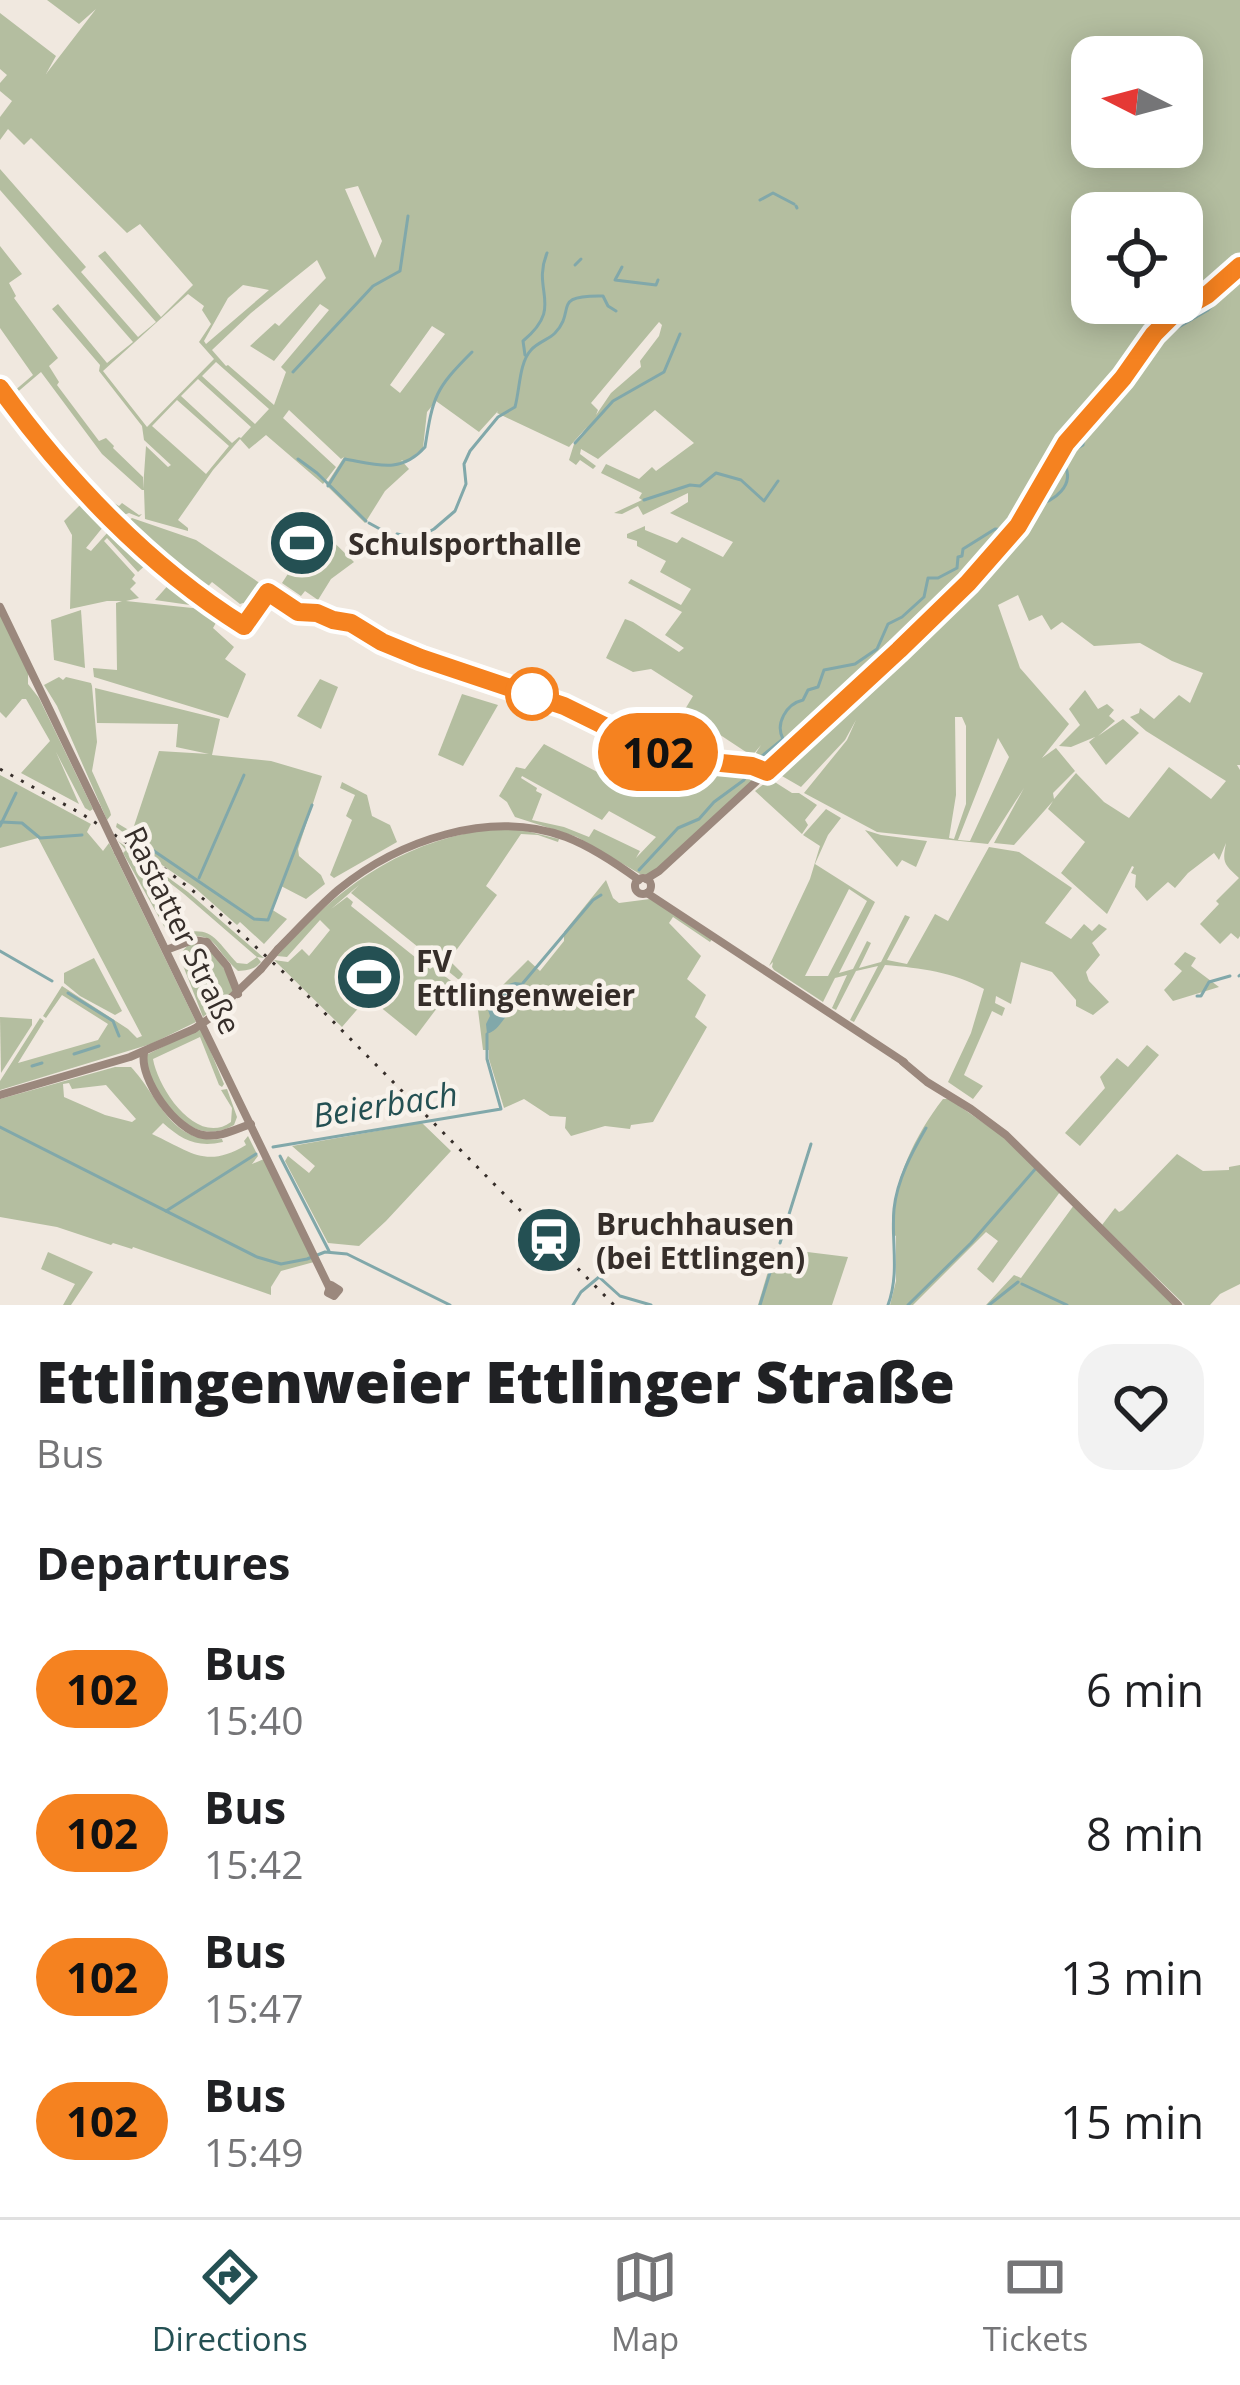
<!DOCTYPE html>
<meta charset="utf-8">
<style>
body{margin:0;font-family:"Open Sans",sans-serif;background:#f2f2f2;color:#202124;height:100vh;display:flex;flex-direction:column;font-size:45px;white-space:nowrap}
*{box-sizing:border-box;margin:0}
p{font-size:39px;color:#757577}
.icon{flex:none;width:66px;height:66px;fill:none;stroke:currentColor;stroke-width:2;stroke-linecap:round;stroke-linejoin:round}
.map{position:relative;height:1305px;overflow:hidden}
.details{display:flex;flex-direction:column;background:#fff;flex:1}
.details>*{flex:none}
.badge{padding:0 24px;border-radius:39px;font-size:42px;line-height:78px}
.needle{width:78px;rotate:276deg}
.fabs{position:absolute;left:1071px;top:36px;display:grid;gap:24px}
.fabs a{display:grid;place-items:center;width:132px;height:132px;border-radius:24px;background:#fff;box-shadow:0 6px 30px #0003;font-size:60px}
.map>.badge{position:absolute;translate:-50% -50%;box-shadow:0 0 0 6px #fff}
h2{padding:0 36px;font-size:45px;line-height:108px}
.round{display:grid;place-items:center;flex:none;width:126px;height:126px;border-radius:36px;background:#f2f2f2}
.summary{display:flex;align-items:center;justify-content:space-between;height:204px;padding:0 36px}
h1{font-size:57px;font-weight:800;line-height:90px}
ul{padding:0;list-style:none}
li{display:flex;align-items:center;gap:36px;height:144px;padding:0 36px}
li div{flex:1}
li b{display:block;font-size:45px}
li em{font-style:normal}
li .badge{min-width:132px;font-weight:700;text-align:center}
.tab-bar{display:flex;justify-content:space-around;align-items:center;height:168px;border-top:3px solid #e0e0e0;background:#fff;font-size:33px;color:#757577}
.tab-bar a{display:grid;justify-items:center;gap:6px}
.tab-bar .active{color:#245053}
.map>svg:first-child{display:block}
.green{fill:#b4bea0;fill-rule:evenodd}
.water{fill:#81a8aa}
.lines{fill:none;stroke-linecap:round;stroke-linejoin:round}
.stream{stroke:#81a8aa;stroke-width:3}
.secondary{stroke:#9b887d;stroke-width:8}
.rail{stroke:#362e2a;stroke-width:3;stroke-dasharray:3 9;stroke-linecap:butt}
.secondary-bridge{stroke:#9b887d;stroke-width:8}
.line-casing{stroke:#fff;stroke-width:27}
.line{stroke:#f58220;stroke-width:18}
.stop-dot{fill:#fff;stroke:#f58220;stroke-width:6}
.labels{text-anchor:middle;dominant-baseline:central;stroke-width:9;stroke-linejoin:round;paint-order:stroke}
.poi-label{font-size:30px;font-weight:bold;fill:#362e2a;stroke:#f8f2eb;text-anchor:start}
.street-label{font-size:30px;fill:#362e2a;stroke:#f8f2eb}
.water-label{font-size:33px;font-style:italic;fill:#245053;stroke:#f8f2eb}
</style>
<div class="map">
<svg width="1240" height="1305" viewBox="0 0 1240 1305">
<rect width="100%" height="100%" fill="#f0e8df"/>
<g class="green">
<path d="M47,0H1240V261L1201,294L1152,328L1125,367L1077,421L1019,518L985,558L770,765L750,762L761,745L752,756L684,711L693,696L651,669L633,672L606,658L625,619L633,622L679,652L684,648L665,635L682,612L628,583L631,579L681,605L691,589L660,572L666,561L637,546V541L627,538V534L645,526V530L677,543L682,537L723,557L733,542L670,513L688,502V493L643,515L638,506L622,514L614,513L642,500L639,498L642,493L601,473L606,464L639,479L652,467L656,471L694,443L655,410L598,459L581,449L580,454L596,466L593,469L580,460L576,465L569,460L574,444L587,427L569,447L497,413L498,411L479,432L436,401L427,412L423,448L406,462L401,460L409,469L385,491L365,523L326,485L344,457L341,459L289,410L283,418L336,467L323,484L266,435L249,449L240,439L213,470L178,520L188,528V531L145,519L144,490H142L102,454L41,372L14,395L55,446L104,500L107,499L119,506L122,503L139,515L142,514L139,517L129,513L116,518L49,445L0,383V375L13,392L33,375L0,328V246L22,274L9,283L16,296L14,298L58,358L49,366L59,382L57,385L99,441L106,438L114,446L113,448L143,477V489L146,446L168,467L171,465L144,440L142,426L99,371L100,365L52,309L58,304L107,363L133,342L0,190V169L86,267L81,272L138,337L156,322L98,256L105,251L161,317L193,285L140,224L127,233L31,138L24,145L8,129L0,140V117L12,101L0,91V83L7,75L0,69V13L56,56L46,74L96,9L79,24ZM1092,57H1182V147H1092ZM358,186L382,241L375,258L345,189ZM1092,213H1182V303H1092ZM317,260L326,278L279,326L275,323L250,346L274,361L320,304L329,310L281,367L286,372L274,405L228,365L226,366L212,350L251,313ZM243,285L269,290L206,344L204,341L228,298ZM188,294L204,306L202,310L211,324L199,342L214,359L147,427L103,371ZM659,322L662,325L659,336L640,361L641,367L611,393L596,415L598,410L591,403ZM432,326L445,334L400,393L390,385ZM216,362L269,409L255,424L202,376ZM198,379L251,427L241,438L239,437L232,443L181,396ZM177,400L229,446L206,474L152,426Z"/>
<path d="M1240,272V765H1237L1240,770V936L1238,939L1231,933L1220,944L1200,924L1219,904L1216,901L1239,878C1224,864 1222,863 1226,843L1219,860L1214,853L1188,873L1175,888L1168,882L1147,901L1135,887L1136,875L1131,873L1134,867L1132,866L1107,914L1061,873L1085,842L1048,809L1053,801L1014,845L994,843L1024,788L988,844L877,832L804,793L847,740L856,720L845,740L801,787L775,772L773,769L993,565L1021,529L1083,426L1157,333L1206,301ZM1018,595L1029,621L1042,615L1051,630L1062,622L1094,646L1140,643L1172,661L1203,673L1190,703L1179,695L1154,719L1140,708L1139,713L1130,717L1146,731L1226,781L1211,799L1169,767L1129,818L1104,802L1076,773L1054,799L1053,793L1075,771L1056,748L1042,758L1069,724L1020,668L998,605ZM955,717H962L966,726V804L954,839L949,838L956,795ZM998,738L1009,757L970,841L958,840Z"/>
<polygon points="45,449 113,523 111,528 107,522 86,548 91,551 108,532 117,527 203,601 197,606 155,600 171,582 150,561 138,572 107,538 104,541 135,575 132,579 136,583 130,589 139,598 126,601 202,609 206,603 221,614 213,628 234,647 225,659 246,674 228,718 94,677 93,668 117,670 116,603 122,601 107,601 70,609 72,535 64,521 84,501 41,452"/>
<polygon points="308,517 354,562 331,579 318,600 305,591 301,596 282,583 295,563 279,546"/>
<polygon points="132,518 196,540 261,584 260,592 249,607 243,603 240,604 212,582 202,593 123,524"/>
<polygon points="81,610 85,668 54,660 51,620"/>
<polygon points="0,614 28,671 28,684 39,698 93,809 90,811 85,808 56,752 79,804 21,773 50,741 26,699 22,699 6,718 0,712"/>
<polygon points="59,677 63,680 66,677 91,683 92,686 97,742 92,771 110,811 111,815 107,820 57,706 44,685"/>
<polygon points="320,679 338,687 321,729 297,716"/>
<polygon points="95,688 220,719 212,755 271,761 322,776 298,849 299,856 321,875 325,884 306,899 281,886 271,909 287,919 264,944 240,922 237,925 194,887 130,843 132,839 116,827 117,823 132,832 159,751 209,754 176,747 178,724 97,723"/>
<polygon points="1085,690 1098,709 1107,704 1114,710 1109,716 1115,721 1098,736 1123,719 1139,733 1106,765 1089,742 1095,737 1071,747 1059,746 1080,725 1069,709"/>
<polygon points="462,694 498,705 463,766 438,755"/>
<path d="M544,744L624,786L633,777L654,766L642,746L671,760L745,767L757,773L756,779L650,875L640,874L577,837L515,817L507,802L499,796L516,767L525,769ZM522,776L602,820L609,811L656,837L636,858L640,851L594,829L589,837L564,827L532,820L542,794L536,791L537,788L521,778Z"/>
<polygon points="0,775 91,824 87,832 103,851 109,843 196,1022 151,1044 0,1090 0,1081 40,1018 44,1021 18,1063 98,1040 108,1024 62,995 46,1018 43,1016 62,986 128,1029 137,1038 142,1036 38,838 0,848"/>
<polygon points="770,779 792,793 799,793 817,805 805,820 808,825 802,834 755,791"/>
<polygon points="342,782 367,795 372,816 390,825 397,842 334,878 330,875 352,820 346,816 355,795 340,788"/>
<path d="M826,809L841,818L828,835L815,864L875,902L839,973L853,969L867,941L871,943L859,968L881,962L905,915L910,917L887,960L907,964L935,914L948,921L989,847L1019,852L1072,888L1045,923L1071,939L1084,924L1092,931L1099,924L1107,929L1092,943L1100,955L1086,972L1089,981L1109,1002L1093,1015L1076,1006V1000L1052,972L1021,962L1011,1004L996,996L995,1003L1005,1008L1002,1016L992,1011L964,1075L983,1086L973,1099L948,1082L971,1033L984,989C953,972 921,968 885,965L854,1022L850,1020L878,966L856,971L836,1010L832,1008L847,975L835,978L823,1002L774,970L772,967L773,962L769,966L810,879L820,846L803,835ZM849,889L867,901L828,976H805Z"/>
<path d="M484,830H522L559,839L558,842L538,835L521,834L486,886L497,895L449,960L463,974L459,980L351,893L359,885L331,909L347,897L353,902L351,906L430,969L433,967L455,984L416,1036L368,997L342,1027L274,960L288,962L302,949L309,956L330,930L320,920L287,957L277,956C335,890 396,844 484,830Z"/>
<polygon points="865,830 881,835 927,841 916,867 902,860 897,867"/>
<path d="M118,841L188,892L264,958L257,957L184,894L133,854L143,869L175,935C212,924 214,938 237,963L247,964L257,957L261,962C254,970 248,970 238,971C209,944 219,930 174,939L170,937L123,853L126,850Z"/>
<polygon points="606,880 613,898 619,903 650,899 713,938 710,942 673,917 669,923 701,956 687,979 706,995 695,1017 707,1027 653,1122 631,1125 630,1129 605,1126 571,1136 565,1128 566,1117 550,1116 524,1099 504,1108 489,1059 489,1050 483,1050 478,1010 528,960 540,971 564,941 564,932"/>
<polygon points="190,943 205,944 215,954 235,987 232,995 203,1017 179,955"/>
<polygon points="1185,952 1196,958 1191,966 1219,987 1173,1001 1164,990 1182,971 1174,964"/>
<polygon points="94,958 122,1011 115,1015 80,996 64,983 64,973"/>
<polygon points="0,1017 32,1019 32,1025 1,1073"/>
<path d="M201,1028L224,1084L222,1087L219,1085L200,1037L153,1059C158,1089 197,1147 231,1122L232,1108L221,1090L227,1089L237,1117L234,1125C189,1151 153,1095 144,1056Z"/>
<polygon points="1147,1045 1159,1055 1080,1146 1065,1133 1105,1088 1100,1077 1117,1058 1128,1067"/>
<path d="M115,1067H131C160,1098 170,1144 222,1139L223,1142C197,1148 182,1140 163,1123L152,1134C191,1152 206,1169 246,1145L244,1141L248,1136L258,1156L252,1164L264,1159L314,1262L281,1271L271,1287V1295L133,1247L132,1249L113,1243L111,1245L57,1227L0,1217V1099ZM69,1083L72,1089L106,1085L136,1119L132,1122L105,1115L64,1097L63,1084Z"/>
<path d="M943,1099H949L1001,1135L1060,1192L993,1283L977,1269L998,1241L986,1232L913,1305H890L896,1281V1236L892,1234C890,1187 914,1136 943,1099Z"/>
<polygon points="422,1123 451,1151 386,1221 359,1246 328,1243 285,1161 288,1156 309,1173 315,1166 292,1146"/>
<polygon points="1177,1154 1203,1171 1229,1170 1229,1167 1240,1165 1240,1284 1220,1294 1210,1305 1185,1305 1102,1225 1115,1208 1119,1212 1123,1210"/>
<polygon points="1074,1205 1174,1305 986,1305 1014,1275 1021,1278"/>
<polygon points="775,1248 848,1257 832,1305 758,1305"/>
<polygon points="48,1252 93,1272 71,1305 63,1305 75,1284 41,1269"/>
</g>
<path class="water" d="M515,982L523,983L522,989L529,997C523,1005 517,1005 510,1012C501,1021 499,1030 487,1034L486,1024L490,1016L488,1010L506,985Z"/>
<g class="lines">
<g class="stream">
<polyline points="760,200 773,193 794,204"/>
<polyline points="796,206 797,208"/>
<polyline points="575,265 581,259"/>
<polyline points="622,267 615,280 656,285 658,280"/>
<path d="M525,355L523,341C565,306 531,292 547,253"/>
<polyline points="1142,357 1153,355 1165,335 1208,310 1240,278"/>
<polyline points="293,372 373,286 400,271 408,216"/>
<polyline points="1085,414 1097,392 1133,356"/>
<polyline points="575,443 613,401 664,372 680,334"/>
<polyline points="298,459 317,473 366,521"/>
<path d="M328,486L345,459C378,465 401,474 425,447C433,396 435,389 472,352"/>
<polyline points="644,500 690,485 700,486 716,473 741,480 764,501 778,481"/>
<path d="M1035,505C1054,502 1076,485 1064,464L1071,452L1083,445L1084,426"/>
<polyline points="369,523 389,534"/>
<path d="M397,534L415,538L421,536L434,529L455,511L466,484L464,464L470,451L498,417L515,407C520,389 519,363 531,350C538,342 548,340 555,333C577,310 550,295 603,296L608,306L616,311"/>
<path d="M752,764L783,739C775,724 786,704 803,700L808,690L818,687L824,670L855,664L877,649L888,624L902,617L924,597L928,578H938L957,568L958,557L962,556L963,549L995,529L1005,530V523L1019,507L1026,506"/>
<polyline points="1,822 22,823 40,838 82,835"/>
<polyline points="0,826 16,793"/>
<polyline points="129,834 254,919 268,920 312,805"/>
<polyline points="639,870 678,828 699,819 714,802 744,780 749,769"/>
<polyline points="199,878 244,775"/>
<polyline points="0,951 52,981"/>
<polyline points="1239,976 1240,975"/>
<polyline points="523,983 593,900 601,895"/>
<polyline points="68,993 113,1021 119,1036"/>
<polyline points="1197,996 1201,996 1209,982 1230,976"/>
<polyline points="74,1054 99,1046"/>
<polyline points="32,1066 42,1063"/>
<polyline points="0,1127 257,1257 281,1264 307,1259 325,1252 347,1254 450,1305"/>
<polyline points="273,1147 501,1109 487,1059 487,1034"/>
<polyline points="280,1156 329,1251"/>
<polyline points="166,1211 256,1154"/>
<polyline points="780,1243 811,1144"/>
<polyline points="1022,1284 1067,1305"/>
<polyline points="573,1305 581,1292 599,1277 620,1296 651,1305"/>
<polyline points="760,1305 777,1250"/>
<path d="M888,1305C900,1272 891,1242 894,1209C897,1180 912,1152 926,1128"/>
<polyline points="908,1305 971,1243 1037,1167"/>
<polyline points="989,1305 1018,1282"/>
</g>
<g class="secondary">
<polyline points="0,607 97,808"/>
<polyline points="118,852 329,1287"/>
<circle cx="643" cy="886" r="8"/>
<polyline points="646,879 659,871 899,650 967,583 1018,526 1067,443 1123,378 1153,334 1174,315 1207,295 1240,266"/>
<polyline points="647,893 904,1062"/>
<path d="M278,949C298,929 317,908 338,890C399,840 490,809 566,837C592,847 617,864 639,880"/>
<polyline points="166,950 193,940 207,942 227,966 238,994"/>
<polyline points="210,1018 261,969"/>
<path d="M144,1053C139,1079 176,1131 203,1135C220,1138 236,1129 251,1124"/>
<polyline points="903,1062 927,1082 971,1109 1006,1135 1178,1305"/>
<polyline points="0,1095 130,1057 194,1029"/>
<polygon points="331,1285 339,1290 334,1296 328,1293"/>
</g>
<polyline class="rail" points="0,769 82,814 152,859 206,901 294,982 614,1305"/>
<g class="secondary-bridge">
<polyline points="97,808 118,852"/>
<polyline points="261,969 278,949"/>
<polyline points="194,1029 210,1018"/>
</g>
</g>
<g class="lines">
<g class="line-casing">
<path id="line" d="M0,388C65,478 149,567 244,626L268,592L298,612L317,613L333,620L351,623L382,642L421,658L564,706L670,758L752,766L767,772L899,650L968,583L1018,526L1066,443L1123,378L1154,334L1174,314L1207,295L1240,266"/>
</g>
<use href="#line" class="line"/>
</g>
<defs>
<g id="stadium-disc" transform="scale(3.45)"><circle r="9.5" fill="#245053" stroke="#f8f2eb"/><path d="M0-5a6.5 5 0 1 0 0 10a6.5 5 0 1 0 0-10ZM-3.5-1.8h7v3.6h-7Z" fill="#fff"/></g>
<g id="station-disc" transform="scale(3.45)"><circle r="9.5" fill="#245053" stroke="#f8f2eb"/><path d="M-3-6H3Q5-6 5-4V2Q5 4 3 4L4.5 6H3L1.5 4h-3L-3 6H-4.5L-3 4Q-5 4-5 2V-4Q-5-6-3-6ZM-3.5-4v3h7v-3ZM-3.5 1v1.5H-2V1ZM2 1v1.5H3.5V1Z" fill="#fff"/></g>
</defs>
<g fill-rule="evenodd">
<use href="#stadium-disc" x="302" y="543"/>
<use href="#stadium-disc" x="369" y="977"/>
<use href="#station-disc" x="549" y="1240"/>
</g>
<circle class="stop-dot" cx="532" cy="694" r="24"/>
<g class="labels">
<g class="poi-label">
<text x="348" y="543">Schulsporthalle</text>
<text x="416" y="960">FV<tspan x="416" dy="34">Ettlingenweier</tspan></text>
<text x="596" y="1223">Bruchhausen<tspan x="596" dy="34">(bei Ettlingen)</tspan></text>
</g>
<g class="street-label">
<text transform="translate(183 930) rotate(64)">Rastatter Straße</text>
</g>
<g class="water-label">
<text transform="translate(385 1104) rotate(-9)">Beierbach</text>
</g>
</g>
</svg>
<div class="fabs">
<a><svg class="needle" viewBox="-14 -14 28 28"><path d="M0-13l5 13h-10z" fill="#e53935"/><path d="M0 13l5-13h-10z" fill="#757577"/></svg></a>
<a><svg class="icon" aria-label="locate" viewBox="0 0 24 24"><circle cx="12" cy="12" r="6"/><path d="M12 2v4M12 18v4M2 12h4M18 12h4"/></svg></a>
</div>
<b class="badge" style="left:658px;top:752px;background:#f58220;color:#111">102</b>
</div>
<section class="details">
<div class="summary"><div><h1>Ettlingenweier Ettlinger Straße</h1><p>Bus</p></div><a class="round"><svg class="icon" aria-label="heart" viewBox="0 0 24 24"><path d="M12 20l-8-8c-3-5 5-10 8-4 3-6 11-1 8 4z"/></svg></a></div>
<h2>Departures</h2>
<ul>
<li><span class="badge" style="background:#f58220;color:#111">102</span><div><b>Bus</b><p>15:40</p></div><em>6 min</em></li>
<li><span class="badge" style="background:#f58220;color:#111">102</span><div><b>Bus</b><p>15:42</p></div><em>8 min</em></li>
<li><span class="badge" style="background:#f58220;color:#111">102</span><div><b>Bus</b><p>15:47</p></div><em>13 min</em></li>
<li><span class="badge" style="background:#f58220;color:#111">102</span><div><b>Bus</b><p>15:49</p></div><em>15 min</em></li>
</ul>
</section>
<nav class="tab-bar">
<a class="active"><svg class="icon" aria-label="directions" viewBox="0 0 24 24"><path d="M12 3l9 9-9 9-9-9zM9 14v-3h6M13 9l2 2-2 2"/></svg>Directions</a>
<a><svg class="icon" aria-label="map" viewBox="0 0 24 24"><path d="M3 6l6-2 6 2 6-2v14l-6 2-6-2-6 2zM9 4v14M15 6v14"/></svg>Map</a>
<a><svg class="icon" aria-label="tickets" viewBox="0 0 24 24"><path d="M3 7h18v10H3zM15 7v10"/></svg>Tickets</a>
</nav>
